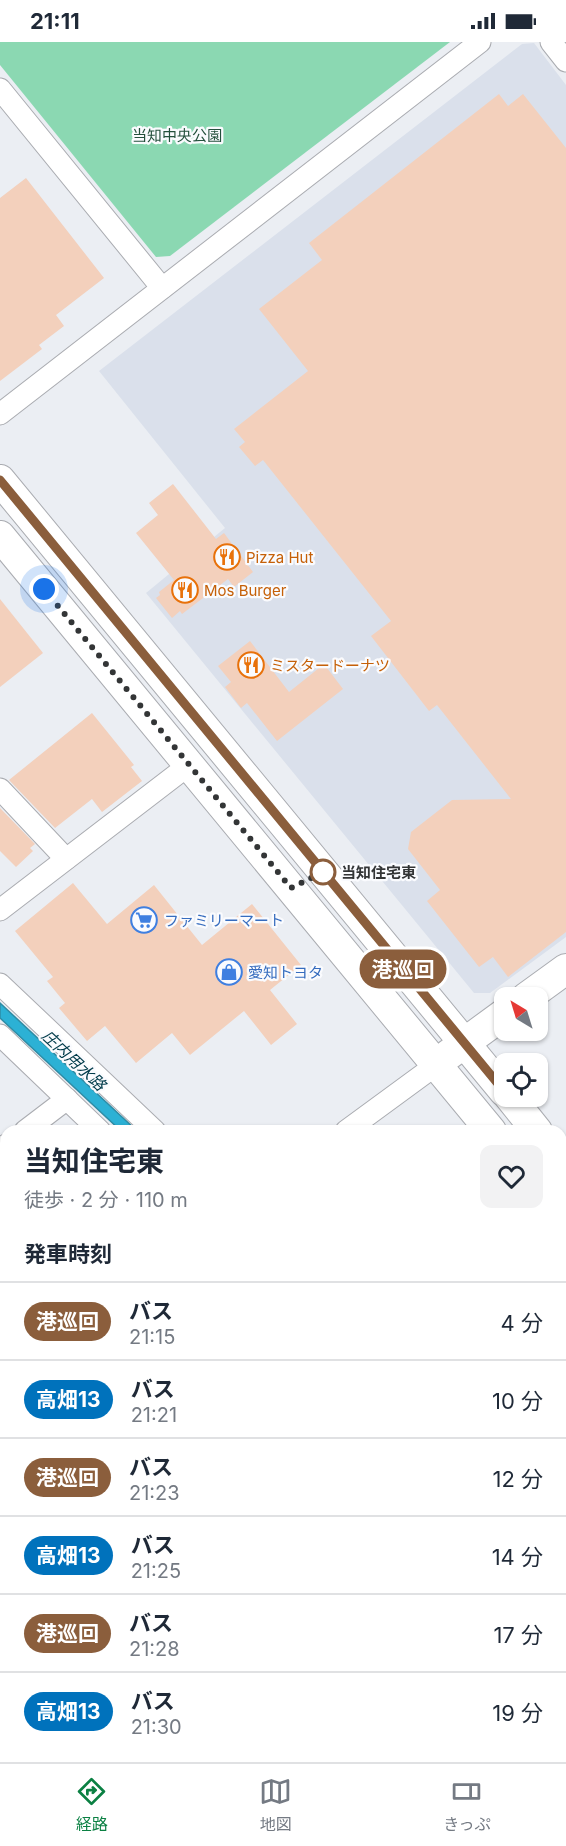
<!DOCTYPE html>
<html lang="ja">
<meta charset="utf-8">
<style>
body{margin:0;font-family:Inter,"Noto Sans JP",sans-serif;background:#f2f2f3;color:#1f2937;height:100vh;display:flex;flex-direction:column;font-size:22px;white-space:nowrap}
*{box-sizing:border-box;margin:0}
p{font-size:20px;color:#747a83}
.icon{flex:none;width:33px;height:33px;fill:none;stroke:currentColor;stroke-width:2;stroke-linecap:round;stroke-linejoin:round}
.map{position:relative;flex:1;overflow:hidden}
.side{position:absolute;left:0px;top:1083px;width:567px;height:638px;display:flex;flex-direction:column;background:#fff;border-radius:18px 18px 0 0;box-shadow:0 2px 4px #0004}
.side>*{flex:none}
.badge{padding:0 12px;border-radius:20px;font-size:21px;line-height:39px}
.needle{width:39px;rotate:322deg}
.controls{position:absolute;left:494px;top:945px;display:grid;gap:12px}
.controls a{display:grid;place-items:center;width:54px;height:54px;border-radius:12px;background:#fff;box-shadow:0 2px 4px #0004;font-size:30px}
.you{position:absolute;width:30px;height:30px;margin:-15px;border:4px solid #fff;border-radius:50%;background:#1a73e8;box-shadow:0 0 0 9px #1a73e833}
.map>.badge{position:absolute;translate:-50% -50%;box-shadow:0 0 0 3px #fff}
h2{padding:0 24px;font-size:22px;line-height:54px}
.round{display:grid;place-items:center;flex:none;width:63px;height:63px;border-radius:12px;background:#f2f2f3}
.summary{display:flex;align-items:center;justify-content:space-between;height:102px;padding:0 24px}
h1{font-size:28px;font-weight:700;line-height:45px}
ul{padding:0;list-style:none}
li{display:flex;align-items:center;gap:18px;height:78px;padding:0 24px;border-top:2px solid #e0e1e3}
li div{flex:1}
li b{display:block;font-size:22px}
li em{font-style:normal}
li .badge{min-width:66px;font-weight:700;text-align:center}
.status{display:flex;justify-content:space-between;align-items:center;height:42px;padding:0 30px;background:#fff;direction:ltr}
.status svg{height:16px;fill:currentColor}
.menu{display:flex;justify-content:space-around;align-items:center;height:84px;border-top:2px solid #e0e1e3;background:#fff;font-size:16px;color:#747a83}
.menu a{display:grid;justify-items:center;gap:3px}
.menu .on{color:#0b8043}
.map>svg:first-child{display:block}
.built{fill:#dae0eb}
.green{fill:#8bd8b2}
.water{fill:#2cb1d5;stroke:#2e8ca5;stroke-width:1.5}
.building{fill:#f3d0bc}
.lines{fill:none;stroke-linecap:round;stroke-linejoin:round}
.street-casing{stroke:#aaacb1;stroke-width:23}
.secondary-casing{stroke:#aaacb1;stroke-width:32}
.path{stroke:#9da0a3;stroke-width:4;stroke-dasharray:3 4.5;stroke-linecap:butt}
.street{stroke:#fff;stroke-width:21}
.secondary{stroke:#fff;stroke-width:30}
.line-casing{stroke:#fff;stroke-width:14}
.line{stroke:#8b5e3c;stroke-width:9}
.walk{stroke:#333536;stroke-width:6;stroke-dasharray:0 10.8}
.stop-dot{fill:#fff;stroke:#8b5e3c;stroke-width:3}
.labels{text-anchor:middle;dominant-baseline:central;stroke-width:4.5;stroke-linejoin:round;paint-order:stroke}
.park-label{font-size:15px;fill:#24503c;stroke:#fafbfe}
.food-label{font-size:15px;fill:#c56008;stroke:#fafbfe;text-anchor:start}
.stop-label{font-size:15px;font-weight:bold;fill:#333536;stroke:#fafbfe;text-anchor:start}
.shop-label{font-size:15px;fill:#366cbe;stroke:#fafbfe;text-anchor:start}
.water-label{font-size:16px;font-style:italic;fill:#003b4a;stroke:#fafbfe}
</style>
<div class="status"><b>21:11</b><svg viewBox="0 0 49 12"><path d="M0 12V9h3v3zM5 12V6h3v6zM10 12V3h3v9zM15 12V0h3v12zM26 1h20v11H26zM47 4h2v5h-2z"/></svg></div>
<div class="map">
<svg width="566" height="1720" viewBox="0 0 566 1720">
<rect width="100%" height="100%" fill="#ebeef3"/>
<polygon class="built" points="534,1 566,43 566,895 490,951 474,951 146,551 225,486 99,329 522,2"/>
<polygon class="green" points="0,0 450,0 170,214 156,215 0,23"/>
<polygon class="water" points="0,961 137,1089 121,1089 0,976"/>
<g class="building">
<polygon points="499,52 508,64 523,52 566,106 566,890 508,935 493,915 479,925 427,859 440,848 408,807 411,790 452,758 511,757 437,663 429,669 371,594 391,579 263,418 255,424 239,405 245,400 234,387 308,329 259,267 322,218 309,201"/>
<polygon points="26,136 104,236 56,273 64,284 39,303 42,307 0,339 0,156"/>
<polygon points="173,442 216,497 224,491 253,530 234,545 228,537 182,572 180,569 172,576 156,556 160,553 159,550 174,538 136,491 158,473 149,461"/>
<polygon points="0,557 43,611 0,645"/>
<polygon points="250,599 289,650 324,622 343,647 277,699 247,661 241,666 225,645 231,640 218,624"/>
<polygon points="92,671 134,723 131,725 142,739 102,770 92,757 55,786 9,738"/>
<polygon points="0,766 35,802 30,806 33,809 16,825 0,809"/>
<polygon points="73,841 107,882 154,843 202,903 252,862 301,923 270,948 297,982 271,1003 244,969 190,1013 172,991 136,1021 105,984 87,999 59,966 65,961 47,939 53,935 15,889"/>
</g>
<g class="lines">
<g class="street-casing">
<g id="street">
<polyline points="551,0 566,19"/>
<polyline points="0,47 162,246"/>
<polyline points="0,372 480,0"/>
<polyline points="0,747 66,817"/>
<polyline points="0,868 189,723"/>
<polyline points="0,942 155,1089"/>
<polyline points="0,993 100,1089"/>
<polyline points="25,1089 67,1057"/>
<polyline points="346,1089 436,1023"/>
<polyline points="0,1108 6,1103"/>
<polyline points="0,1344 6,1339"/>
<polyline points="561,1407 566,1403"/>
<polyline points="0,1427 6,1434"/>
<polyline points="561,1462 566,1467"/>
<polyline points="0,1621 6,1619"/>
</g>
</g>
<g class="secondary-casing">
<g id="secondary">
<polyline points="0,438 504,1049"/>
<polyline points="0,494 491,1089"/>
<polyline points="526,956 566,927"/>
<polyline points="448,1013 504,972"/>
<polyline points="509,1054 537,1089"/>
<polyline points="561,1118 566,1124"/>
<polyline points="561,1175 566,1181"/>
</g>
</g>
<g class="path">
<polyline points="561,1501 566,1505"/>
<polyline points="561,1553 566,1552"/>
<polyline points="72,1720 87,1714"/>
</g>
<use href="#street" class="street"/>
<use href="#secondary" class="secondary"/>
</g>
<g class="lines">
<g class="line-casing">
<polyline id="line" points="0,438 504,1049"/>
</g>
<use href="#line" class="line"/>
<polyline class="walk" points="44,547 291,846 323,830"/>
</g>
<defs>
<g id="restaurant-ring" transform="scale(1.35)"><circle r="9.5" fill="#fafbfe" stroke="#e8710a" stroke-width="1.5"/><path d="M-5-6h1v4h1v-4h1v4h1v-4h1v5L-1.5 .5V6h-2V.5L-5-1ZM5-6V6H3V1.5H1.5Q1.5-4 5-6Z" fill="#e8710a"/></g>
<g id="supermarket-ring" transform="scale(1.35)"><circle r="9.5" fill="#fafbfe" stroke="#3f7fe0" stroke-width="1.5"/><path d="M-6-5.5h2.5l.6 2H6L4.5 2H-2.5L-4.4-4H-6ZM-1.5 3.2a1.3 1.3 0 1 0 .1 0ZM3 3.2a1.3 1.3 0 1 0 .1 0Z" fill="#3f7fe0"/></g>
<g id="shop-ring" transform="scale(1.35)"><circle r="9.5" fill="#fafbfe" stroke="#3f7fe0" stroke-width="1.5"/><path d="M-5-2.5h2.3a2.7 3.5 0 0 1 5.4 0H5L5.5 6h-11ZM-1.5-2.5h3a1.5 2.3 0 0 0-3 0Z" fill="#3f7fe0"/></g>
</defs>
<g fill-rule="evenodd">
<use href="#restaurant-ring" x="227" y="515"/>
<use href="#restaurant-ring" x="185" y="548"/>
<use href="#restaurant-ring" x="251" y="623"/>
<use href="#supermarket-ring" x="144" y="878"/>
<use href="#shop-ring" x="229" y="930"/>
</g>
<circle class="stop-dot" cx="323" cy="830" r="12"/>
<g class="labels">
<g class="park-label">
<text x="177" y="93">当知中央公園</text>
</g>
<g class="food-label">
<text x="246" y="515">Pizza Hut</text>
<text x="204" y="548">Mos Burger</text>
<text x="270" y="623">ミスタードーナツ</text>
</g>
<g class="stop-label">
<text x="341" y="830">当知住宅東</text>
</g>
<g class="shop-label">
<text x="164" y="878">ファミリーマート</text>
<text x="248" y="930">愛知トヨタ</text>
</g>
<g class="water-label">
<text transform="translate(74 1018) rotate(43)">庄内用水路</text>
</g>
</g>
</svg>
<div class="controls">
<a><svg class="needle" viewBox="-14 -14 28 28"><path d="M0-13l5 13h-10z" fill="#e53935"/><path d="M0 13l5-13h-10z" fill="#747a83"/></svg></a>
<a><svg class="icon" aria-label="locate" viewBox="0 0 24 24"><circle cx="12" cy="12" r="6"/><path d="M12 2v4M12 18v4M2 12h4M18 12h4"/></svg></a>
</div>
<div class="you" style="left:44px;top:547px"></div>
<b class="badge" style="left:403px;top:927px;background:#8b5e3c;color:#fff">港巡回</b>
<section class="side">
<div class="summary"><div><h1>当知住宅東</h1><p>徒歩 · 2 分 · 110 m</p></div><a class="round"><svg class="icon" aria-label="heart" viewBox="0 0 24 24"><path d="M12 20l-8-8c-3-5 5-10 8-4 3-6 11-1 8 4z"/></svg></a></div>
<h2>発車時刻</h2>
<ul>
<li><span class="badge" style="background:#8b5e3c;color:#fff">港巡回</span><div><b>バス</b><p>21:15</p></div><em>4 分</em></li>
<li><span class="badge" style="background:#0072bc;color:#fff">高畑13</span><div><b>バス</b><p>21:21</p></div><em>10 分</em></li>
<li><span class="badge" style="background:#8b5e3c;color:#fff">港巡回</span><div><b>バス</b><p>21:23</p></div><em>12 分</em></li>
<li><span class="badge" style="background:#0072bc;color:#fff">高畑13</span><div><b>バス</b><p>21:25</p></div><em>14 分</em></li>
<li><span class="badge" style="background:#8b5e3c;color:#fff">港巡回</span><div><b>バス</b><p>21:28</p></div><em>17 分</em></li>
<li><span class="badge" style="background:#0072bc;color:#fff">高畑13</span><div><b>バス</b><p>21:30</p></div><em>19 分</em></li>
</ul>
</section>
</div>
<nav class="menu">
<a class="on"><svg class="icon" aria-label="directions" viewBox="0 0 24 24"><path d="M12 3l9 9-9 9-9-9zM9 14v-3h6M13 9l2 2-2 2"/></svg>経路</a>
<a><svg class="icon" aria-label="map" viewBox="0 0 24 24"><path d="M3 6l6-2 6 2 6-2v14l-6 2-6-2-6 2zM9 4v14M15 6v14"/></svg>地図</a>
<a><svg class="icon" aria-label="tickets" viewBox="0 0 24 24"><path d="M3 7h18v10H3zM15 7v10"/></svg>きっぷ</a>
</nav>
